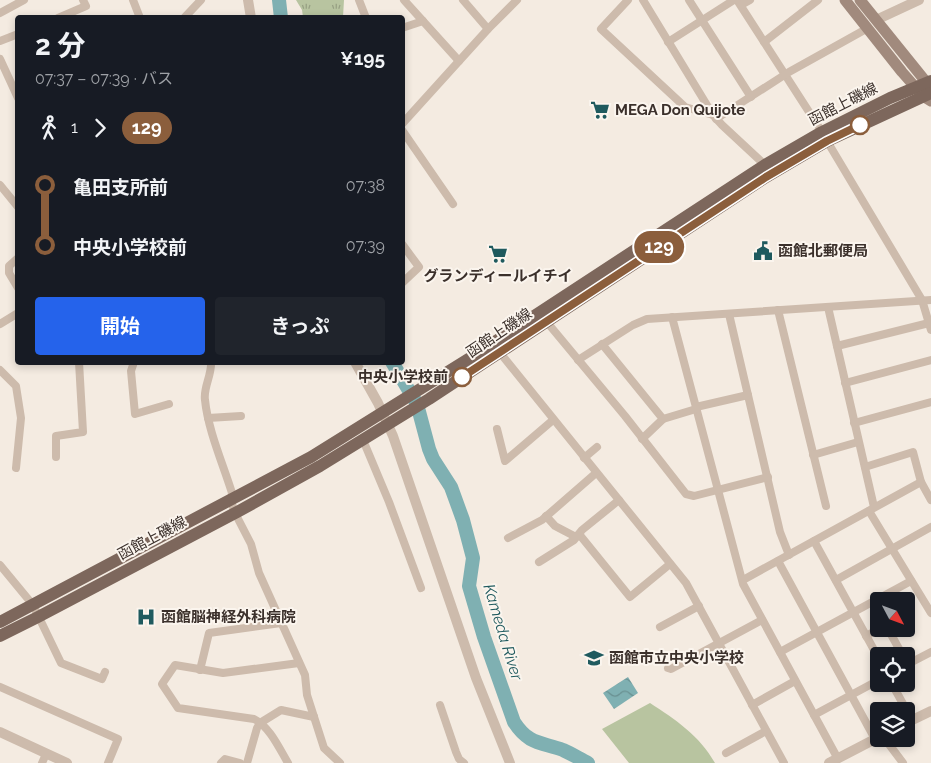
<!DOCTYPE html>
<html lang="ja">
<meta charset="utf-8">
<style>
body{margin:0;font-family:Raleway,"Noto Sans JP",sans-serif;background:#20242c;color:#f1f3f6;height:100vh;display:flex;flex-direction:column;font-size:19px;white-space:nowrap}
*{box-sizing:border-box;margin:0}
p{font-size:16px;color:#9ea1a6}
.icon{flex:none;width:28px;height:28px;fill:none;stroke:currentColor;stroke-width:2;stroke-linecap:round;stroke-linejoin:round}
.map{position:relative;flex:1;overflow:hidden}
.drawer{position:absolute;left:15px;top:15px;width:390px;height:350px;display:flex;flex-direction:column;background:#171b24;border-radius:5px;box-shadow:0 2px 8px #0003}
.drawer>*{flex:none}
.badge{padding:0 10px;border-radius:16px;font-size:18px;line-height:32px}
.needle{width:32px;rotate:131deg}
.buttons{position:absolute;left:870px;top:592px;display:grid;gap:10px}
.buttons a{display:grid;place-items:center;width:45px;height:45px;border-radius:5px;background:#171b24;box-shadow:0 2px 8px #0003;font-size:25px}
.map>.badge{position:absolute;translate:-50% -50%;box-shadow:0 0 0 2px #fff}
.legs{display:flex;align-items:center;gap:8px;height:55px;padding:0 20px;font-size:16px}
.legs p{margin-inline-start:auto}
.head{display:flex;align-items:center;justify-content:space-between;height:85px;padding:0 20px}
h1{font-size:28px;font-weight:700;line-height:38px}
.cta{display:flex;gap:10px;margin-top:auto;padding:10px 20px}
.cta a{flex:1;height:58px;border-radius:5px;background:#2563eb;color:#fff;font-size:20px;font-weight:700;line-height:58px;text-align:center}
.cta a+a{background:#20242c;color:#f1f3f6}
ul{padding:0 20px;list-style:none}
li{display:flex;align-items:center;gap:18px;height:60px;font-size:19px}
li i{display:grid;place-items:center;width:8px;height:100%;margin:0 6px;background:currentColor}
li i::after{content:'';width:12px;height:12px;margin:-6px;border:4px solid;border-radius:50%;background:#171b24}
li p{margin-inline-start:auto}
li:first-child i{background:linear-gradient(#0000 50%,currentColor 0)}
li:last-child i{background:linear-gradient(currentColor 50%,#0000 0)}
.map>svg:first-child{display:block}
.green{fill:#b8c4a0}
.park{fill:url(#park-tufts)}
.water{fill:url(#water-waves)}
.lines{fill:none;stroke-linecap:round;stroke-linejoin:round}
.river{stroke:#7fb0b2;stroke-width:14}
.minor{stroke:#cdbbac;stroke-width:8}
.tertiary{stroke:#cdbbac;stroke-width:10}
.secondary{stroke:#a18a7d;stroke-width:11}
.primary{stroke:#7d675c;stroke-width:12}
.line-1-casing{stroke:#fff;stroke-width:11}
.line-1{stroke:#8b5e3c;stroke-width:8}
.stop-1-dot{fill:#fff;stroke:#8b5e3c;stroke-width:2.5}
.labels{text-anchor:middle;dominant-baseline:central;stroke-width:4;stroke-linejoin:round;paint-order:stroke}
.street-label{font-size:15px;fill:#3b302b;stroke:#fbf5ee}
.poi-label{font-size:15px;font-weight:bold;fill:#3b302b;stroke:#fbf5ee;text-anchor:start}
.stop-label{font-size:15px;font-weight:bold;fill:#3b302b;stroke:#fbf5ee;text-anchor:end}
.water-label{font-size:16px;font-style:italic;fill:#1f5a5e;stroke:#fbf5ee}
</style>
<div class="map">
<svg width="931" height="763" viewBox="0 0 931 763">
<defs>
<pattern id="park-tufts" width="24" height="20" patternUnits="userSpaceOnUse" patternTransform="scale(1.25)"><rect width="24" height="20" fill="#b8c4a0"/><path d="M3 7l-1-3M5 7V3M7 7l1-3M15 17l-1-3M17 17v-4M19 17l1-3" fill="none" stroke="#97a083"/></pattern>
<pattern id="water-waves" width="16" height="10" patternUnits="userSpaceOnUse" patternTransform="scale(1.25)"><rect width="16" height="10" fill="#7fb0b2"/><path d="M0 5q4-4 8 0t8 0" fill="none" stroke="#699091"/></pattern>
</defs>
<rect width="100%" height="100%" fill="#f4ebe1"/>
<path class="green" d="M650,703C676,720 699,735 715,763H629L602,729Z"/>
<polygon class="park" points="296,0 344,0 343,17 303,17 302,10"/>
<polygon class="water" points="628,677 638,693 614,709 603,693"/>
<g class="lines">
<g class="river">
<polyline points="279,0 281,18"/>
<path d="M392,362L417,404L429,449L433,459L451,487L463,520L473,558L469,586L484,637L514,722C529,745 541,742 563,750C572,754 580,759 588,763"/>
</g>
<g class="minor">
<polyline points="133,0 140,18"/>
<polyline points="359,0 366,18"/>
<polyline points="404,0 459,61"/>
<polyline points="463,0 488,29"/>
<polyline points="628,0 601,29 685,107 713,115"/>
<polyline points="643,0 713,115 722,125 765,165"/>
<polyline points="689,0 751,97"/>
<polyline points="737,0 822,132"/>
<polyline points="741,5 750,0"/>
<polyline points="0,13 24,0"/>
<polyline points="58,18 86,6 83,0"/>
<polyline points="184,18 201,0"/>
<polyline points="402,28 423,21"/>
<polyline points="0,41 18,34"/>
<polyline points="668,42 734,0"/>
<polyline points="764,42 818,0"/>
<polyline points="0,59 18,98"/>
<polyline points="716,119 789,72 868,28"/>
<polyline points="402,124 488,29 517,0"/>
<polyline points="402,130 453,204"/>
<polyline points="827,141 922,300 931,330"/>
<polyline points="0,185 18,207"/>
<polyline points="402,244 419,267 402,283"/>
<polyline points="18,258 9,266 9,273 18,288"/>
<polyline points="828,307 874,507"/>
<polyline points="778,310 826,506"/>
<polyline points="729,314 780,532 789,555"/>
<polyline points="672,317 743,584 838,759"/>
<polyline points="546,321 625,416 686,494 694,496 768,477"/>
<polyline points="0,324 18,313"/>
<polyline points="602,344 663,419 642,439"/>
<polyline points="837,346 929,323"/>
<polyline points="497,349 686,583 784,763"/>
<polyline points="578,360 633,325 647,319 931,300"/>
<polyline points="134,362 131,371 135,414 169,404"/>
<path d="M211,362C212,375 203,388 205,400C208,430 223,464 232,493L231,501L235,513L251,544L259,573L305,675L307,695L324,748L340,763"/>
<polyline points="0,370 16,386 21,418 16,468"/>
<polyline points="845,383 931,360"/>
<polyline points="696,407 748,395"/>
<polyline points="208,418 241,416"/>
<polyline points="663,419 696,409"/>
<polyline points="854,423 931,402"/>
<polyline points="497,429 505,461 553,420"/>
<polyline points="363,440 389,502 421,588"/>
<polyline points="813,455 858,442"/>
<polyline points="56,457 56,436 83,432 79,362"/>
<polyline points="584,458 597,447"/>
<polyline points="865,467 913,452 921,482 931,500"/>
<polyline points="869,511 931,613"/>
<polyline points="546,516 555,526 576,537"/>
<polyline points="579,534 630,597 670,564"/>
<polyline points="508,538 542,520 596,473"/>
<polyline points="814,541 879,659"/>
<polyline points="778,561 875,739"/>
<polyline points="539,562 574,540 582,530 619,500"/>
<polyline points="0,565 33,605 61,663 102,679 105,672"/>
<polyline points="743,580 921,482"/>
<polyline points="836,580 931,527"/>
<polyline points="660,627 699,606"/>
<polyline points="888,629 903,656"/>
<polyline points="866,636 879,629"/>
<polyline points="780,652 911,581"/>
<polyline points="906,665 931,652"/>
<polyline points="668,668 671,669 762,620"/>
<polyline points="200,670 209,633 281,623"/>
<polyline points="892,684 912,720"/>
<polyline points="0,687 118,739 108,763"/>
<polyline points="440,705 456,752 459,759 464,763"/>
<polyline points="752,705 795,681"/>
<polyline points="814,715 879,680"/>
<polyline points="885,739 903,763"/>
<polyline points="726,753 766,731"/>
<polyline points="42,763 46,754"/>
<polyline points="221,763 225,759 240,763"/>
<polyline points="247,763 257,728 260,723 281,710 314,717"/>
<path d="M288,763C279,748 270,727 254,719L178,708L162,684L175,665L223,673L299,663"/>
</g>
<g class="tertiary">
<polyline points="248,0 251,18"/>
<polyline points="876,20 919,0"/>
<polyline points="355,362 378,403 393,436 476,678 510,763"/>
<polyline points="906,723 931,711"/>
<polyline points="0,732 67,763"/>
<polyline points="829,763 879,737"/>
</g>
<g class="secondary">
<polyline points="845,0 902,72 923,96 931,101"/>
<polyline points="860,0 931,88"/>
</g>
<g class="primary">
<polyline points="0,622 311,457 470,358 765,165 822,132 890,98 931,81"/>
<polyline points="0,636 38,617 239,511 320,466 429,399 766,177 827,141 931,93"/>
</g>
</g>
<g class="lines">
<g class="line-1-casing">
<polyline id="line-1" points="462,377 766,177 827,141 860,125"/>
</g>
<use href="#line-1" class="line-1"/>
</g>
<defs>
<g id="supermarket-bare" transform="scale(1.5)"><path d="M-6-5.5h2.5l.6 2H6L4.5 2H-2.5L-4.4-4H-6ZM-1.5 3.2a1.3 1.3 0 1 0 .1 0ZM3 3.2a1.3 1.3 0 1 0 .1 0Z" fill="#1f5a5e" stroke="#fbf5ee" stroke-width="2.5" paint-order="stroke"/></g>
<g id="civic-bare" transform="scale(1.5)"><path d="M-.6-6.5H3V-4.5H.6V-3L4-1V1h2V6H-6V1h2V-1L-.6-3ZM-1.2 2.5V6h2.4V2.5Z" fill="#1f5a5e" stroke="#fbf5ee" stroke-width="2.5" paint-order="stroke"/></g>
<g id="hospital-bare" transform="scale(1.5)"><path d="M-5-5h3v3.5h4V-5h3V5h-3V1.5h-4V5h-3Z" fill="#1f5a5e" stroke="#fbf5ee" stroke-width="2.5" paint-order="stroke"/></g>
<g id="school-bare" transform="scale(1.5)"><path d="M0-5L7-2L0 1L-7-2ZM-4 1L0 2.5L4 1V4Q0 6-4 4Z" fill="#1f5a5e" stroke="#fbf5ee" stroke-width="2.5" paint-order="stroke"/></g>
</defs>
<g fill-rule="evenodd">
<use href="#supermarket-bare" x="600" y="110"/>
<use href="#civic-bare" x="763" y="251"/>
<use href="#supermarket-bare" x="498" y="254"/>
<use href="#hospital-bare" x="146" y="617"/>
<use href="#school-bare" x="594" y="658"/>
</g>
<g class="stop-1-dot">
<circle cx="860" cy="125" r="9"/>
<circle cx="462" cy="377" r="9"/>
</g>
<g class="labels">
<g class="street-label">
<text transform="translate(843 104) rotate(-27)">函館上磯線</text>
<text transform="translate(499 333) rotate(-34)">函館上磯線</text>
<text transform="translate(152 538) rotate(-28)">函館上磯線</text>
</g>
<g class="poi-label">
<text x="615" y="110">MEGA Don Quijote</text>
<text x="778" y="251">函館北郵便局</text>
<text x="498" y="276" text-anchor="middle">グランディールイチイ</text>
<text x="161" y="617">函館脳神経外科病院</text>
<text x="609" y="658">函館市立中央小学校</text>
</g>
<g class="stop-label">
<text x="448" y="377">中央小学校前</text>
</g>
<g class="water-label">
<text transform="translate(503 632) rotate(73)">Kameda River</text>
</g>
</g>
</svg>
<div class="buttons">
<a><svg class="needle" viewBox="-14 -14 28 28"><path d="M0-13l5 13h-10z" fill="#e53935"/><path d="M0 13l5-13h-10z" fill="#9ea1a6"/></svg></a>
<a><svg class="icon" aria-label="locate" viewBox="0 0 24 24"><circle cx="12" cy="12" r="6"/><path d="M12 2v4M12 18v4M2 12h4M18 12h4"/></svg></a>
<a><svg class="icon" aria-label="layers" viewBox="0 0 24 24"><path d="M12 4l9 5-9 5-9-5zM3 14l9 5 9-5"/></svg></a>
</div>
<b class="badge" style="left:659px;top:247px;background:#8b5e3c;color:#fff">129</b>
<section class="drawer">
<div class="head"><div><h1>2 分</h1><p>07:37 – 07:39 · バス</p></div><b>¥195</b></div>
<div class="legs"><svg class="icon" aria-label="walk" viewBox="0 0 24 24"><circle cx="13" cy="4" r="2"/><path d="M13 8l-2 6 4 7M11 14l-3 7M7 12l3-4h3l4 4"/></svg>1<svg class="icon" aria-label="forward" viewBox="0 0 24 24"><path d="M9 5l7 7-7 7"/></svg><b class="badge" style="background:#8b5e3c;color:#fff">129</b></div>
<ul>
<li><i style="color:#8b5e3c"></i><b>亀田支所前</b><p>07:38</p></li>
<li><i style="color:#8b5e3c"></i><b>中央小学校前</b><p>07:39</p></li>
</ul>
<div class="cta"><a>開始</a><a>きっぷ</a></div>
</section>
</div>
